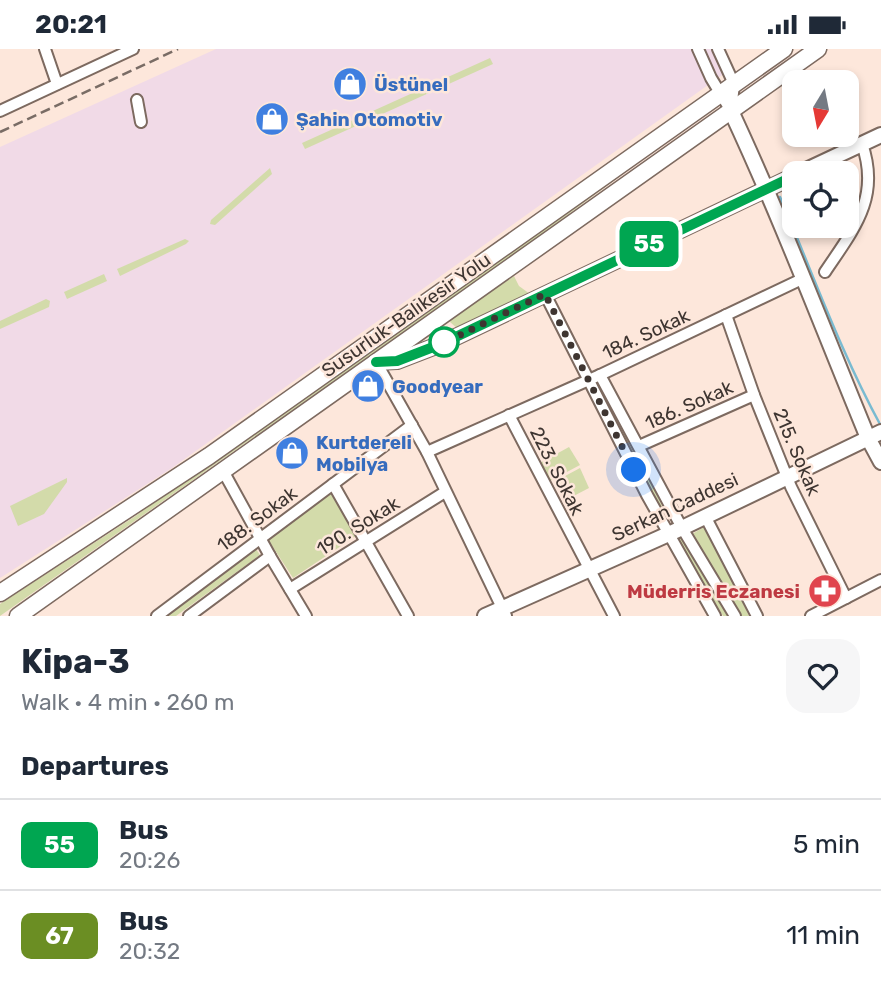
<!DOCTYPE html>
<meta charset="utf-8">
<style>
body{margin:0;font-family:Rubik,sans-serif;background:#f6f6f7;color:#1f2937;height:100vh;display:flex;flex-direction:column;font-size:26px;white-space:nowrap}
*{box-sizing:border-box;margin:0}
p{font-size:23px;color:#747a83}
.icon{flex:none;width:38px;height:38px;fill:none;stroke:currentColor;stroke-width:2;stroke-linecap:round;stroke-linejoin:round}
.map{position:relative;height:567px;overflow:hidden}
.panel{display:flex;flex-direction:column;background:#fff;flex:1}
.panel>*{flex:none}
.badge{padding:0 14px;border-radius:10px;font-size:24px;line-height:46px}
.needle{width:46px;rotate:190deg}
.buttons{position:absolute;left:782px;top:21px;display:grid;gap:14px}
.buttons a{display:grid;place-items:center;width:77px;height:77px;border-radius:14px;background:#fff;box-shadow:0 4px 10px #0003;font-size:35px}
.you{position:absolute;width:35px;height:35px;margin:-18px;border:5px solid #fff;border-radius:50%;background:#1a73e8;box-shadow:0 0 0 10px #1a73e833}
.map>.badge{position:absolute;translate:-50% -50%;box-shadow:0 0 0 4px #fff}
h2{padding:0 21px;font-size:26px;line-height:63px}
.round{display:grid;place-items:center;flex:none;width:74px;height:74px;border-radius:21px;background:#f6f6f7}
.headline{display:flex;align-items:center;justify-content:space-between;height:119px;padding:0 21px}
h1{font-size:33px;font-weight:700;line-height:52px}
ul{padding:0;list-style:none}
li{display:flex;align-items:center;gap:21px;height:91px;padding:0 21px;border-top:2px solid #e0e1e3}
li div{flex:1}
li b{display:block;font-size:26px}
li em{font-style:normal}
li .badge{min-width:77px;font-weight:700;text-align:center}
.status{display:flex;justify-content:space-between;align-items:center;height:49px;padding:0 35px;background:#fff;direction:ltr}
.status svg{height:19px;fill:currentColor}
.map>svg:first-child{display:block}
.industrial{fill:#f1dae7}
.green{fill:#d3dbaa}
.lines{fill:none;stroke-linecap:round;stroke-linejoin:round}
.stream{stroke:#7abbd1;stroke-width:2.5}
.minor-casing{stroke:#7d6a60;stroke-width:14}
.major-casing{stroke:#7d6a60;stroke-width:18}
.highway-casing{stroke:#7d6a60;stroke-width:19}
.minor{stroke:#fff;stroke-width:10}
.major{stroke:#fff;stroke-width:14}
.highway{stroke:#fff;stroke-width:16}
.rail{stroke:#796c65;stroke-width:2.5;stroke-dasharray:10 5;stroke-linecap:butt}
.line-casing{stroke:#fff;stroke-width:16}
.line{stroke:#00a651;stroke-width:10}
.walk{stroke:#3e3531;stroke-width:7;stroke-dasharray:0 12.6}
.stop-dot{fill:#fff;stroke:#00a651;stroke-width:3.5}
.labels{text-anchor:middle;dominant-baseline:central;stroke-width:5;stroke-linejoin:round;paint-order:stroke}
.shop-label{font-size:19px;font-weight:bold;fill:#366cbe;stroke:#fde7db;text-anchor:start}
.street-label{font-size:19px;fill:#3e3531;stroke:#fde7db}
.health-label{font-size:19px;font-weight:bold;fill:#be3a42;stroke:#fde7db;text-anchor:end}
</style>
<div class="status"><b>20:21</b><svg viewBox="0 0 49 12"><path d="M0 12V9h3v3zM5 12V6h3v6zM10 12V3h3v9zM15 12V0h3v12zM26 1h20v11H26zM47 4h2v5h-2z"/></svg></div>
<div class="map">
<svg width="881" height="567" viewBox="0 0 881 567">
<rect width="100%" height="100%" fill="#fde7db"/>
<polygon class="industrial" points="216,0 721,0 729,21 172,419 0,529 0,98"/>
<g class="green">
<polygon points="490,9 493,15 305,100 302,94"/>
<polygon points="714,58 532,192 0,567 0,555 134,468"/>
<polygon points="270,119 272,125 215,176 210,175 211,171"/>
<polygon points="185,190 189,192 186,195 120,227 117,220"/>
<polygon points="104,225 107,232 67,250 64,243"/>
<polygon points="514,227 519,237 530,245 458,280 450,273 451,270"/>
<polygon points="46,250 50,252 49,258 0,280 0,272"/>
<polygon points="599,334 631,393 669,471 664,466 597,336"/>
<polygon points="569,398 580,416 550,432 540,414"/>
<polygon points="580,419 589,439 564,452 554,433"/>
<polygon points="67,429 67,433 44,465 18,477 10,457"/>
<polygon points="330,443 356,487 293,529 267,489"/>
<polygon points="706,477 749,567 741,567 692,485"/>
<polygon points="680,488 682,490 728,567 723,567 678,491"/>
<polygon points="256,500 260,506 176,567 164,567"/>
</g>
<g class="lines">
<path class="stream" d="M780,148C813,225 841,304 881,377"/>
<g class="minor-casing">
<g id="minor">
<polyline points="45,0 57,35"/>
<polyline points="698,0 711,29 731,62"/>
<polyline points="718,0 734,35 731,62"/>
<polyline points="137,51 141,73"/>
<polyline points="0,62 133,0"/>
<path d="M825,223C853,181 881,149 862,95"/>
<polyline points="545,245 647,446 715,567"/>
<polyline points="726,266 754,346 791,438 846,549"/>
<polyline points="376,313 427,403 506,567"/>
<polyline points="600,326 682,479 735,567"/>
<polyline points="509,366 614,567"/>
<polyline points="639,397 754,346"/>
<polyline points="427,403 600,326 802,230"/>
<polyline points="222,420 270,507 306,567"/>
<polyline points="333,435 408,567"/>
<polyline points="705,467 757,567"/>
<polyline points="290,540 445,443"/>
<polyline points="157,567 412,376"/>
<polyline points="189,567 270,507"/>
<polyline points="811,567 881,531"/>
</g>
</g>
<g class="major-casing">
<g id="major">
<path d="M731,62C781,169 823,280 868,389L881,413"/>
<polyline points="800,124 881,86"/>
<polyline points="376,313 397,312 441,295 794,127"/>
<polyline points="485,567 682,479 881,383"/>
</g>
</g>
<g class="highway-casing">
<g id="highway">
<polyline points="0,544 209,407 784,0"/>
<polyline points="18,567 818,0"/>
</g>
</g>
<use href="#minor" class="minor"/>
<use href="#major" class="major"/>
<use href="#highway" class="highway"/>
<polyline class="rail" points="0,83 178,0"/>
</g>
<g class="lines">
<g class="line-casing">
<polyline id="line" points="376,313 397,312 441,295 794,127"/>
</g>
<use href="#line" class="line"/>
<polyline class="walk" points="444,293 441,295 545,245 634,421"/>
</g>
<defs>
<g id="shop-disc" transform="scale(1.75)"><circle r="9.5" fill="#3f7fe0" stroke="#fde7db"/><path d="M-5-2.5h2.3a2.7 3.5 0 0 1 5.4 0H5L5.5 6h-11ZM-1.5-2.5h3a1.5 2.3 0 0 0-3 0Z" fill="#fff"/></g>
<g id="pharmacy-disc" transform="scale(1.75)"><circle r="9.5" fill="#e0444e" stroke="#fde7db"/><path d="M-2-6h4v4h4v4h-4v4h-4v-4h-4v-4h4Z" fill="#fff"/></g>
</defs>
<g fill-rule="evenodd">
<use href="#shop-disc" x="350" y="35"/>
<use href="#shop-disc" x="272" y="70"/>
<use href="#shop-disc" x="368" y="337"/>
<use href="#shop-disc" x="292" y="404"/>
<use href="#pharmacy-disc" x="825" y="542"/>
</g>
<circle class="stop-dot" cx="444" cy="293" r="14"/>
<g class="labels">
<g class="shop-label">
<text x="374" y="35">Üstünel</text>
<text x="296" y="70">Şahin Otomotiv</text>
<text x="392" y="337">Goodyear</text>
<text x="316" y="393">Kurtdereli<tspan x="316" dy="22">Mobilya</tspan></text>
</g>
<g class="street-label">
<text transform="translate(406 266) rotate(-35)">Susurluk-Balıkesir Yolu</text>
<text transform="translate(646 285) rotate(-25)">184. Sokak</text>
<text transform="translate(689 356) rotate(-24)">186. Sokak</text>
<text transform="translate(797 403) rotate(67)">215. Sokak</text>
<text transform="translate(557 422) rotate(63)">223. Sokak</text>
<text transform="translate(675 458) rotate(-25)">Serkan Caddesi</text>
<text transform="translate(257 470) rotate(-37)">188. Sokak</text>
<text transform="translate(358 477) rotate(-32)">190. Sokak</text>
</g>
<g class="health-label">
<text x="800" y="542">Müderris Eczanesi</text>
</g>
</g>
</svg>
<div class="buttons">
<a><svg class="needle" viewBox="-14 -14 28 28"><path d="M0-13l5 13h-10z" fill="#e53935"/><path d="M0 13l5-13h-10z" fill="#747a83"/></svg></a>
<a><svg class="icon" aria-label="locate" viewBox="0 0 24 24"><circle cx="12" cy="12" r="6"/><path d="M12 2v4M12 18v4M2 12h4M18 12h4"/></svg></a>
</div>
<div class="you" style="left:634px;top:421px"></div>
<b class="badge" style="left:649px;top:195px;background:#00a651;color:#fff">55</b>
</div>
<section class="panel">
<div class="headline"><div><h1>Kipa-3</h1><p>Walk · 4 min · 260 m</p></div><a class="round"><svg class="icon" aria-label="heart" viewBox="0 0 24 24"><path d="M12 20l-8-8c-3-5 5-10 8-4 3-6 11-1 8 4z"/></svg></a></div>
<h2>Departures</h2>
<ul>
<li><span class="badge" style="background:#00a651;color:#fff">55</span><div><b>Bus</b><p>20:26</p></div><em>5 min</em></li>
<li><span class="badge" style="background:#6b8e23;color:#fff">67</span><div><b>Bus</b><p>20:32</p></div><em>11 min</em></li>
</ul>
</section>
